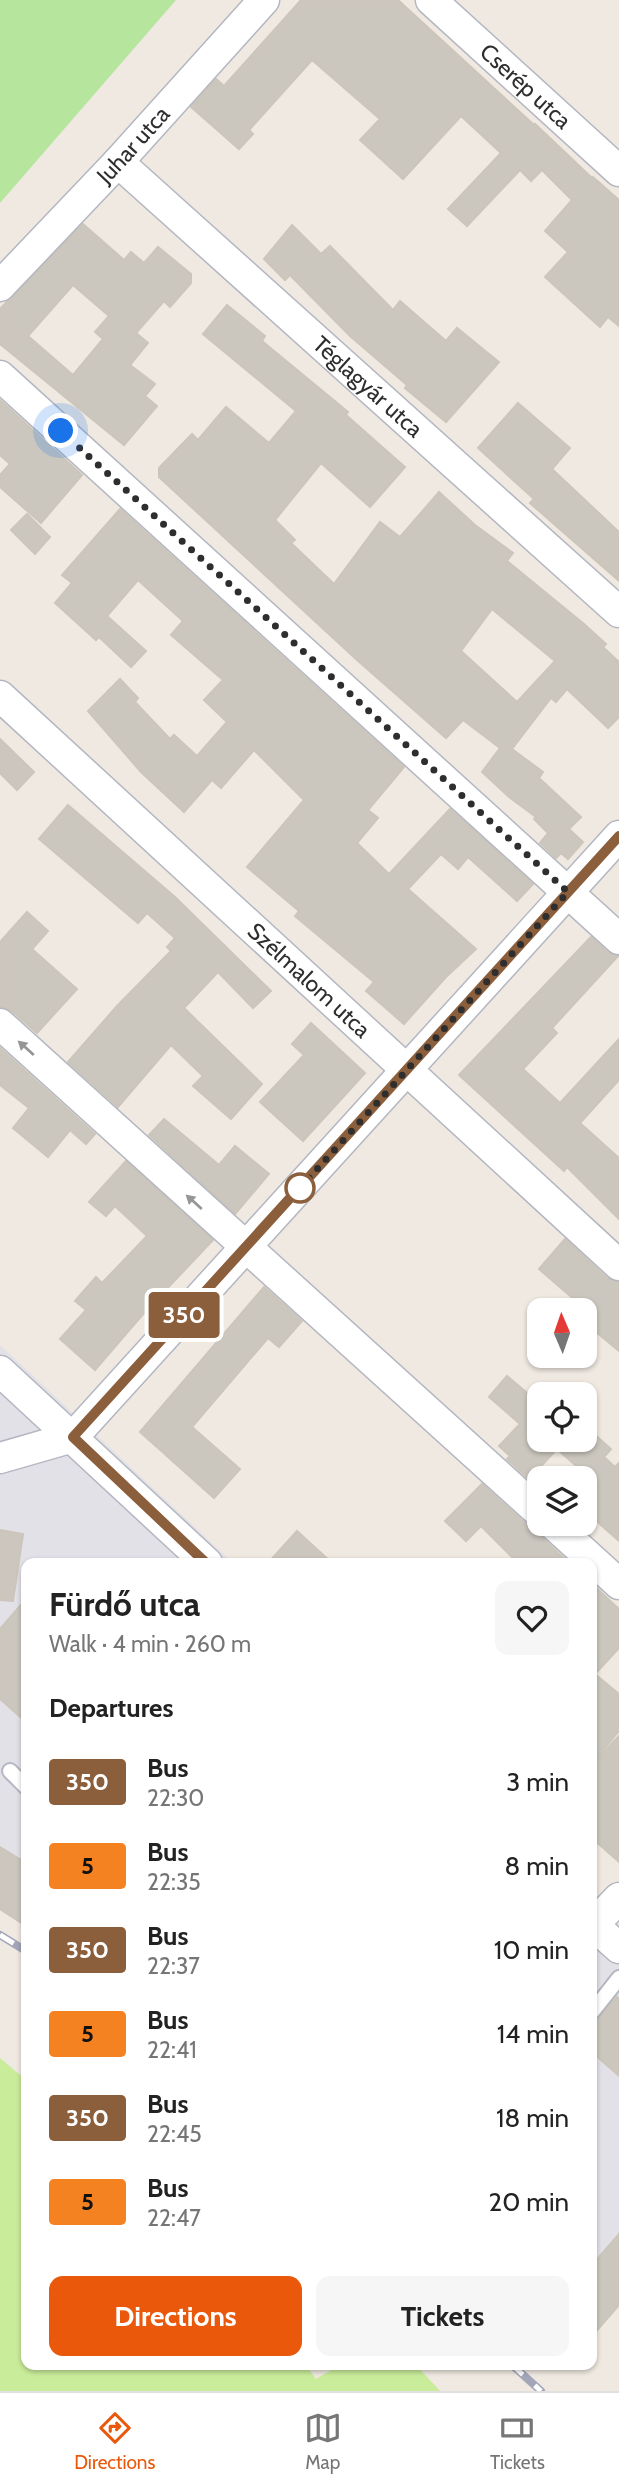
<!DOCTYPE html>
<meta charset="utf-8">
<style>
body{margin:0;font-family:Cabin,sans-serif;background:#f6f6f6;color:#222;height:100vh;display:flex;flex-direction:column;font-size:26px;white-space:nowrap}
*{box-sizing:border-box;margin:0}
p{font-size:23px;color:#767676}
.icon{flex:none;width:38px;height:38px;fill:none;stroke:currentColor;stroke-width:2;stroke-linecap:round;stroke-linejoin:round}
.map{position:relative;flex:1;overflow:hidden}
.sheet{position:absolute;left:21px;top:1558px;width:576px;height:812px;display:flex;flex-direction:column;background:#fff;border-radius:14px;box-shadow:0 2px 5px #0004}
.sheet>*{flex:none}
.badge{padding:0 14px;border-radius:5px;font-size:24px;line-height:46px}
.needle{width:46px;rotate:358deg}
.tools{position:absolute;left:527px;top:1298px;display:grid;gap:14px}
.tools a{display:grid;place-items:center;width:70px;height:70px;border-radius:14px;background:#fff;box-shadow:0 2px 5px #0004;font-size:35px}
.you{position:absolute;width:35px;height:35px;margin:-18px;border:5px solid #fff;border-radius:50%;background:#1a73e8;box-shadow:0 0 0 10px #1a73e833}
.map>.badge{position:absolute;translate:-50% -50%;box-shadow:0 0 0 4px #fff}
h2{padding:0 28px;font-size:26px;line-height:63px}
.round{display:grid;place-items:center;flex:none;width:74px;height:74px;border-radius:14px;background:#f6f6f6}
.summary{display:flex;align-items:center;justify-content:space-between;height:119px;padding:0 28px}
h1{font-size:33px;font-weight:800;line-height:52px}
.primary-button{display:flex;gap:14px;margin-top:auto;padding:14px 28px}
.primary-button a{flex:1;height:80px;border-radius:14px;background:#ea580c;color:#fff;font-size:28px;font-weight:800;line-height:80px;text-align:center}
.primary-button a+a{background:#f6f6f6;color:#222}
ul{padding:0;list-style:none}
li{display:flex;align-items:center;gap:21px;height:84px;padding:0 28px}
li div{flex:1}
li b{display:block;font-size:26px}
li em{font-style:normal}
li .badge{min-width:77px;font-weight:700;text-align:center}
.tab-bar{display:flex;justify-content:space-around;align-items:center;height:98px;border-top:2px solid #e0e0e0;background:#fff;font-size:19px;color:#767676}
.tab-bar a{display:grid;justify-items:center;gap:4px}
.tab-bar .on{color:#ea580c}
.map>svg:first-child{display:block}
.industrial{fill:#e3e1e8}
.green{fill:#b6e59e}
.pitch{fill:#c9ec9a}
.building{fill:#cbc7bf;stroke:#cbc5ba;stroke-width:2;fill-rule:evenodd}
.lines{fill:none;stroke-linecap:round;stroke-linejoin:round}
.service-casing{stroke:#b4b7c1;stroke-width:18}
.minor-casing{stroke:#b4b7c1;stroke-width:33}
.service{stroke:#fff;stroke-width:14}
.minor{stroke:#fff;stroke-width:30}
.rail-casing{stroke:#a3a6b8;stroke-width:8}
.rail{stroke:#fff;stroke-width:5;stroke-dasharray:16;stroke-linecap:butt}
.oneway{fill:#969696}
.line-casing{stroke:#fff;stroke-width:16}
.line{stroke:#8b5e3c;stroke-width:10}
.walk{stroke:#2e2e2e;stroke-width:7;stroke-dasharray:0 12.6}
.stop-dot{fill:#fff;stroke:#8b5e3c;stroke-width:3.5}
.labels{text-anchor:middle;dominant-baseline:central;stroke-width:6;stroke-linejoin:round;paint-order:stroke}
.street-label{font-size:23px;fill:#2e2e2e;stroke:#fff}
</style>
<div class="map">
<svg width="619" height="2391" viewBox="0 0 619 2391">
<rect width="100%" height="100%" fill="#efe9e1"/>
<g class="industrial">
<polygon points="0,1345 233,1563 26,1563 26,1926 0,1909"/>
<polygon points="592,1899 619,1924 619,2285 606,2276 592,2294"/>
</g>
<polygon class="green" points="0,0 176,0 0,203"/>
<polygon class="pitch" points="0,2058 26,2080 26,2364 305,2364 316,2379 341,2364 415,2364 440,2391 0,2391"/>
<g class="building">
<polygon points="301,0 398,0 534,125 535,124 592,178 593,177 619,200 619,326 608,317 600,327 545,277 568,252 545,231 572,200 542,170 531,181 520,170 467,226 448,209 501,153 461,116 403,179 360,140 380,119 312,60 249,130 253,134 239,149 191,107 216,79 224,86"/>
<path d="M83,224L124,260L131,252L144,263L158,247L191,274V283L170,307L164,301L136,333L148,343L130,365L155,384L145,396L157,406L124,445L0,344V309ZM73,285L109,316L95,332L103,339L73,375L28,336Z"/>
<polygon points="292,225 321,254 330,246 393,310 400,301 446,341 457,328 499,362 446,422 405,388 407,385 350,336 290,275 285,280 264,259"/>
<path d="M227,305L265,336L262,341L348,412L346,415L405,467L370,507L321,463L275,520L295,540L291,543L334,584L380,522L400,537L439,492L475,525L513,553L507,561L584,624L606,644L603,647L619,662V717L608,728L567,689L556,702L551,698L512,749L543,772L539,778L581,817L569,829L583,842L568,859L561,853L556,858L540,843L548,833L534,819L536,817L509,797L482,772L500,748L463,720L446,738L357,660L159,477V468L192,434L198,440L226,407L269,443L296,411L203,334ZM492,609L555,661L517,702L461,651Z"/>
<polygon points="0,400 82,475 41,523 0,487 0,475 10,464 0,455"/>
<polygon points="518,403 570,448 552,469 619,532 619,581 530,503 534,499 478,448"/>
<polygon points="120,509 404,767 368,810 378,818 357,843 389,874 450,809 533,884 517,901 468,857 458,869 441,854 408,889 476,949 446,977 404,1024 366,991 374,982 295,916 299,911 247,867 304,800 254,750 221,788 212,780 184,812 141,772 88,711 120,679 138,698 135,702 170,739 174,735 197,756 227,722 204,700 223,680 171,635 183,621 138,580 107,616 146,651 131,667 99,637 96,640 55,603 72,583 62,575"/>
<polygon points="27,514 50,537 35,554 11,530"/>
<polygon points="0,739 34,772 17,790 0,773"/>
<polygon points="68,805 175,897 271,991 253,1008 218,972 184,1008 262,1084 231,1119 193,1086 203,1076 171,1045 118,1107 68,1062 117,1006 171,951 167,947 175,938 147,913 138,923 39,839"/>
<polygon points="27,912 48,931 32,949 77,989 37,1033 12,1011 0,1007 0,942"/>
<polygon points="591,937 607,952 618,956 552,1028 557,1033 523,1069 560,1103 619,1039 619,1080 580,1123 619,1158 619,1219 567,1167 564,1171 459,1075"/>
<polygon points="311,1023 365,1073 303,1141 260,1102 304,1055 292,1044"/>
<polygon points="0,1048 95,1134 86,1144 70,1130 48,1157 13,1128 29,1108 0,1085"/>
<polygon points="164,1119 219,1165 235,1146 269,1174 235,1214 149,1135"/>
<polygon points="126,1161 213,1240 144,1313 95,1370 60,1339 86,1310 75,1301 96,1277 102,1283 147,1236 115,1206 106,1216 89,1202"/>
<polygon points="565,1239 607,1278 619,1282 619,1351 584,1322 584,1308 539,1269"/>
<polygon points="264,1287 302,1321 279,1347 268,1338 192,1427 240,1469 214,1498 140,1432"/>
<polygon points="507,1376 539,1403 539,1440 584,1440 584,1425 611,1449 604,1457 615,1467 619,1463 619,1541 584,1510 584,1502 599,1486 557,1449 529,1479 507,1459 510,1456 499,1446 520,1424 489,1397"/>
<polygon points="482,1484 527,1525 536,1529 540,1536 569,1563 518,1563 481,1526 466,1541 445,1521"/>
<polygon points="0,1530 23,1534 13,1601 0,1600"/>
<polygon points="297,1531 332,1563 268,1563"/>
<polygon points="592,1584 619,1609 619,1648 595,1674 619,1694 619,1731 592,1763"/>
<polygon points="26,1599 26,1722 0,1699 0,1629"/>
<polygon points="619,1736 619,1862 592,1838 592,1764"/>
<polygon points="0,1847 26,1863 26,1926 0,1909"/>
<polygon points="617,1997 619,1999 619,2076 592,2052 592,2022 599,2018"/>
<polygon points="619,2234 619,2305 592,2336 592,2265"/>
</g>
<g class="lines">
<g class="service-casing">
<g id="service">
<polyline points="10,1771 26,1787"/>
<polyline points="592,2012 619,1978"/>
</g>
</g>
<g class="minor-casing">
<g id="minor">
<path id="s1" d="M431,0L619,171"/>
<path id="s2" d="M118,162L619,612"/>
<path id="s3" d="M0,286L118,162L264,0"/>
<polyline points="0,376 619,939"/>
<path id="s4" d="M0,696L619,1265"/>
<polyline points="0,1024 539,1512"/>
<polyline points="0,1371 207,1563"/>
<polyline points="73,1437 619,836"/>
<polyline points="0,1458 73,1437"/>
<polyline points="553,1524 619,1584"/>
<polyline points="592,1924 619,1948"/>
<polyline points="593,1925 619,1898"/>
</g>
</g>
<use href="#service" class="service"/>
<use href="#minor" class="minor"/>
<g class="rail-casing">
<g id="rail">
<polyline points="0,1935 26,1951"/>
<polyline points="511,2364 541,2391"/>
</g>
</g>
<use href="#rail" class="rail"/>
</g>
<defs><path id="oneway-solid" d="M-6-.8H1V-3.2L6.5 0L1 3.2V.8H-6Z" transform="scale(1.75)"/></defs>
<g class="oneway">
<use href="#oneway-solid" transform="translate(26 1048) rotate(-138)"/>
<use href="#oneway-solid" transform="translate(194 1202) rotate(-138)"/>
</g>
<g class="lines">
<g class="line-casing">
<polyline id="line" points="206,1563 73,1437 619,836"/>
</g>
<use href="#line" class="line"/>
<polyline class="walk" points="61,431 568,892 300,1188"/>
</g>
<circle class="stop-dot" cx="300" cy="1188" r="14"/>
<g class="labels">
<g class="street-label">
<text stroke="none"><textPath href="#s1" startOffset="128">Cserép utca</textPath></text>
<text stroke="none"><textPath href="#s3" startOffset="194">Juhar utca</textPath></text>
<text stroke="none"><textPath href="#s2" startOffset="336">Téglagyár utca</textPath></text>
<text stroke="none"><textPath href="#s4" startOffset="420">Szélmalom utca</textPath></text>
</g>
</g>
</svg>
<div class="tools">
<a><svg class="needle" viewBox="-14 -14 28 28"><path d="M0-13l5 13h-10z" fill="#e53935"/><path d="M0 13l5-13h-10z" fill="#767676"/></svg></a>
<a><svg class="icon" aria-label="locate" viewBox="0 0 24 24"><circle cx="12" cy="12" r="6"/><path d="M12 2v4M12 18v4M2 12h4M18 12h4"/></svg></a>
<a><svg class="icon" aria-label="layers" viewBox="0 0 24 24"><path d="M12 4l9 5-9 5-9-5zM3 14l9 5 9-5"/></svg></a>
</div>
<div class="you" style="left:61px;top:431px"></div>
<b class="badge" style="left:184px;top:1315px;background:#8b5e3c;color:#fff">350</b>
<section class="sheet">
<div class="summary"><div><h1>Fürdő utca</h1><p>Walk · 4 min · 260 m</p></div><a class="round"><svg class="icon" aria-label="heart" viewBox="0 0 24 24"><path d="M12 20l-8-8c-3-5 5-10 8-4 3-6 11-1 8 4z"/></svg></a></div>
<h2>Departures</h2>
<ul>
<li><span class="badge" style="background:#8b5e3c;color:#fff">350</span><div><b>Bus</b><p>22:30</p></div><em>3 min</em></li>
<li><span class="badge" style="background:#f58220;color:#111">5</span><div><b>Bus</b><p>22:35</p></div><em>8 min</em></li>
<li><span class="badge" style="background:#8b5e3c;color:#fff">350</span><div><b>Bus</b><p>22:37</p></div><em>10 min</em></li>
<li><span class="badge" style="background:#f58220;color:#111">5</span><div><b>Bus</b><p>22:41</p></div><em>14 min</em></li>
<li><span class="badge" style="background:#8b5e3c;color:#fff">350</span><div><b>Bus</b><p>22:45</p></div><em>18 min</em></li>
<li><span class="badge" style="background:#f58220;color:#111">5</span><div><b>Bus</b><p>22:47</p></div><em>20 min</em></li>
</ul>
<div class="primary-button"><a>Directions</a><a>Tickets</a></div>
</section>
</div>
<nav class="tab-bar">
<a class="on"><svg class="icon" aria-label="directions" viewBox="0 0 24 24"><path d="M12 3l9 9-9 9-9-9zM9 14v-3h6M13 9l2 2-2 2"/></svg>Directions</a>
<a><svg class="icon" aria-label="map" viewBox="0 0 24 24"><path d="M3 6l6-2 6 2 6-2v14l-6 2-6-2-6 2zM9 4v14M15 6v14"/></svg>Map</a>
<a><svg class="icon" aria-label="tickets" viewBox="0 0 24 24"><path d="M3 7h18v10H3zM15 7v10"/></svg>Tickets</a>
</nav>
